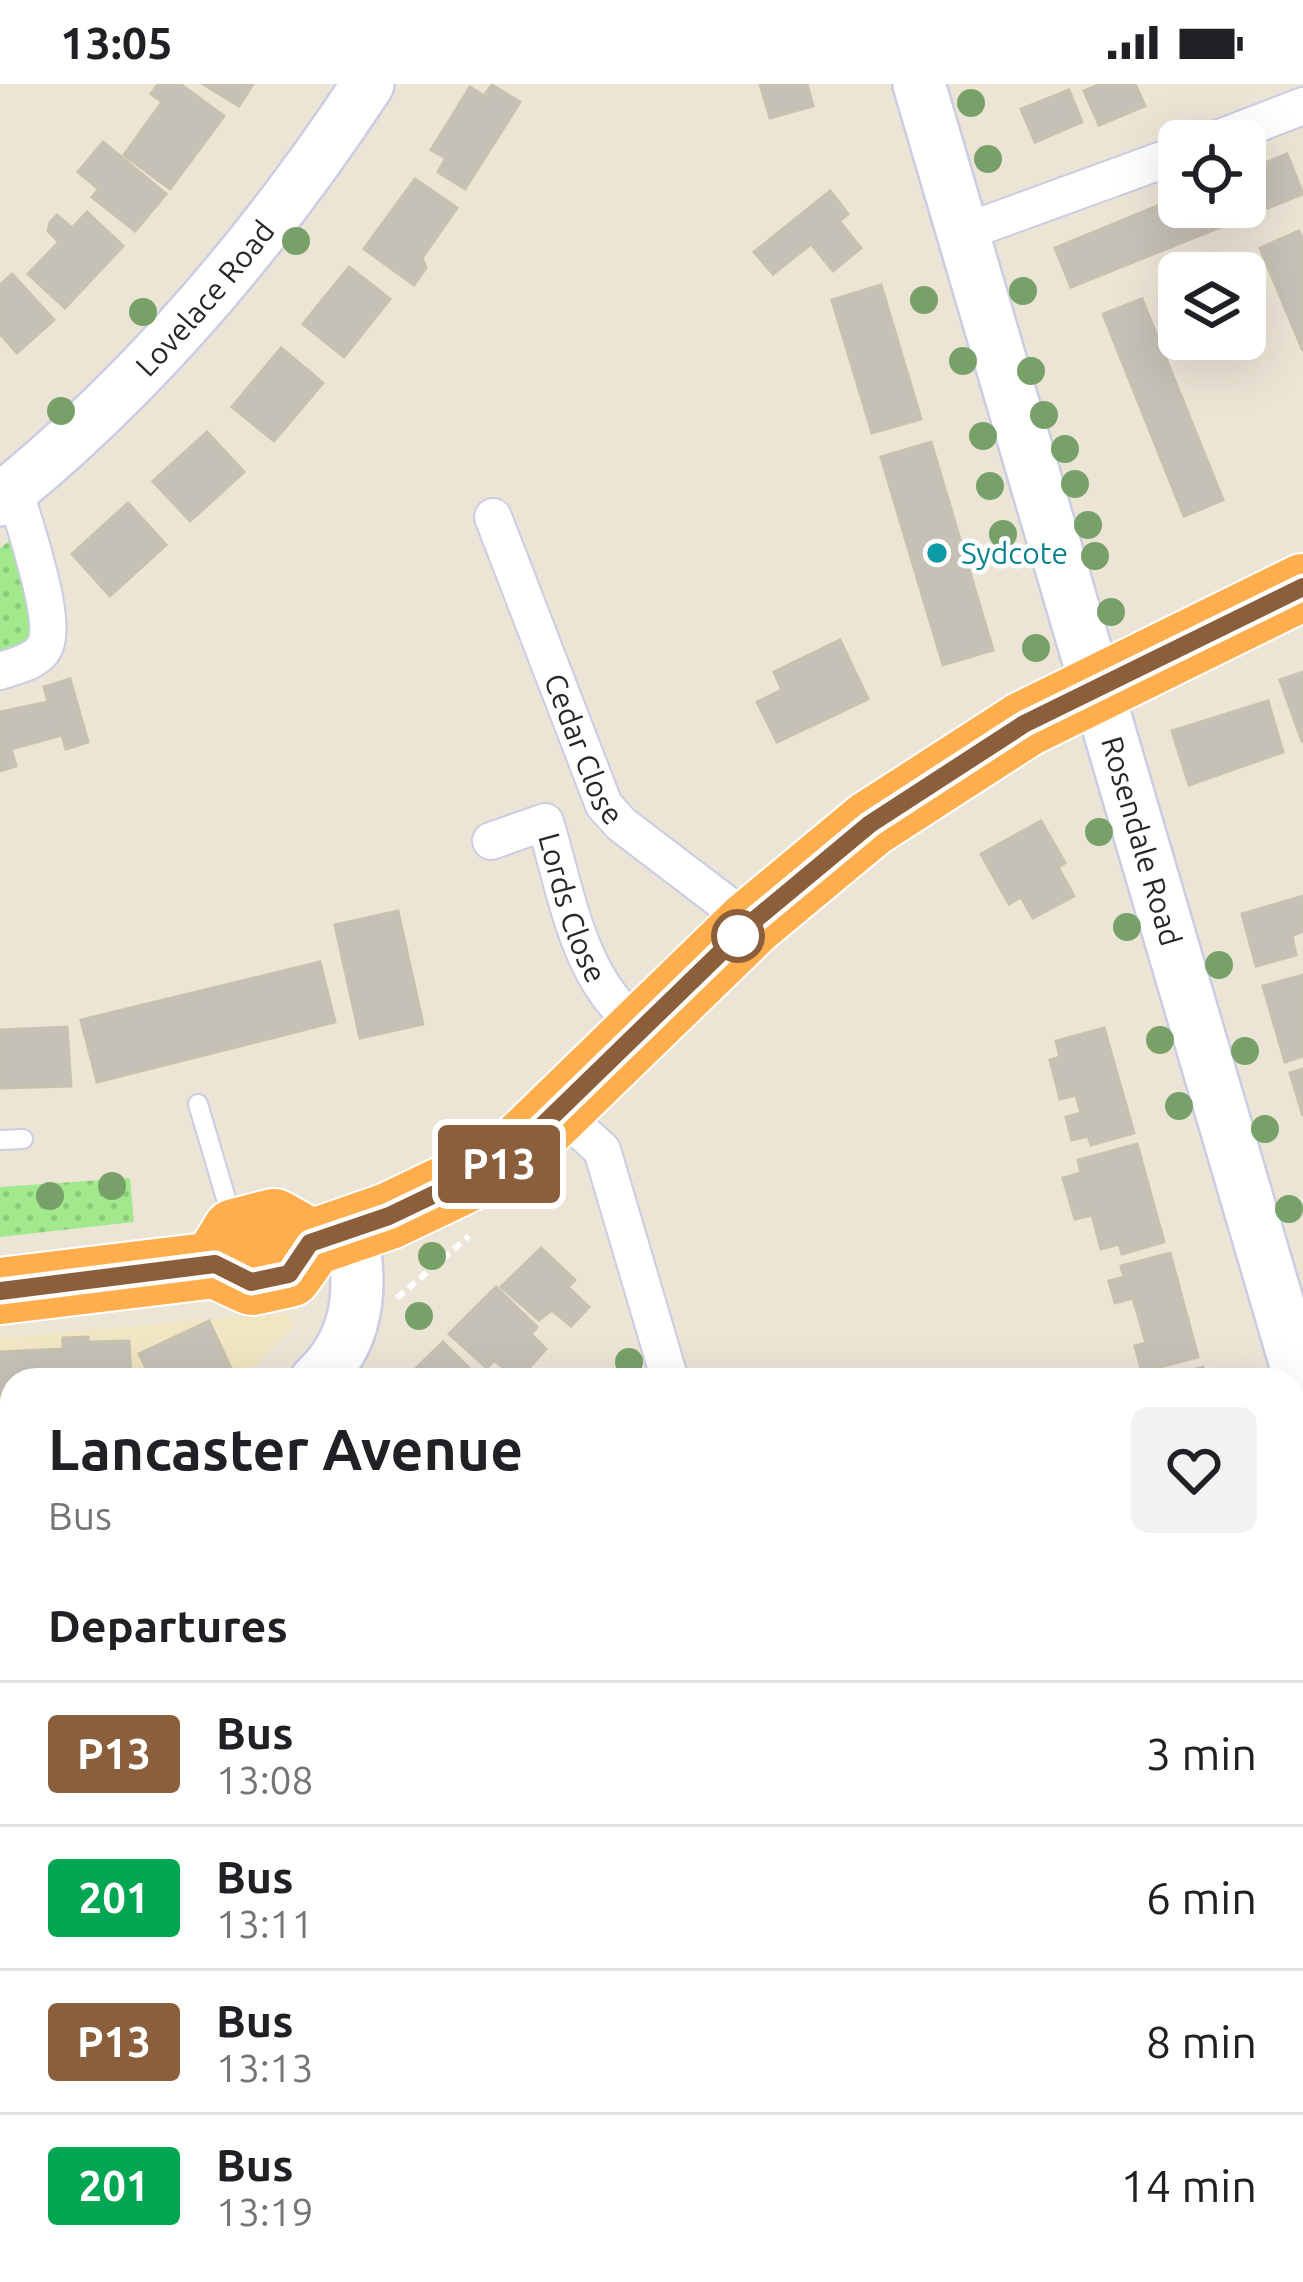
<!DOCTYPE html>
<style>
body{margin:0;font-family:Ubuntu,sans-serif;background:#f2f2f2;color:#202124;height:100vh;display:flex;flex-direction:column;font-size:45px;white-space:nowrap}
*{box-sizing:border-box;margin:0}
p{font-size:39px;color:#757577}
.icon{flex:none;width:66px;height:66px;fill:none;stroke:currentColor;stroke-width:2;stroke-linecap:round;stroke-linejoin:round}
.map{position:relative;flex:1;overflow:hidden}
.details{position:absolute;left:0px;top:1284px;width:1305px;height:915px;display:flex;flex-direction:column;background:#fff;border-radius:36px 36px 0 0;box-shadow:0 12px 48px #0002}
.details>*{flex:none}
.badge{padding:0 24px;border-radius:9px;font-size:42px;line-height:78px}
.fabs{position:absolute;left:1158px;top:36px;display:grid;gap:24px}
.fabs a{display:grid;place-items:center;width:108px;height:108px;border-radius:18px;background:#fff;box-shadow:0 12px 48px #0002;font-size:60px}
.map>.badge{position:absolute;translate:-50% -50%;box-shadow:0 0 0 6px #fff}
h2{padding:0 48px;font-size:45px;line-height:108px}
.round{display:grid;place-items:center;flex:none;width:126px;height:126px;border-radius:18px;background:#f2f2f2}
.headline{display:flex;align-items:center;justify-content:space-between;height:204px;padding:0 48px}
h1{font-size:57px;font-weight:700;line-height:90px}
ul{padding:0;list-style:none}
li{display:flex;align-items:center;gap:36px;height:144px;padding:0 48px;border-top:3px solid #e0e0e0}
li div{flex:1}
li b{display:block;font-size:45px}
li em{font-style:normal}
li .badge{min-width:132px;font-weight:700;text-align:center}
.status{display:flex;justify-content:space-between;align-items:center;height:84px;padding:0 60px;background:#fff;direction:ltr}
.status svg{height:33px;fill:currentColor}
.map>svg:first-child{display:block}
.education{fill:#f0e6c3}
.grass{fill:url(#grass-dots)}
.building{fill:#c6c1b6;stroke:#c7c1b0;stroke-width:3}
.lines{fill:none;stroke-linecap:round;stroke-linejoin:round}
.lane-casing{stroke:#cbcde2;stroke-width:22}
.street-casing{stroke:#cbcde2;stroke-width:40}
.secondary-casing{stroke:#cbcde2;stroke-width:56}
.highway-casing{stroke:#fff;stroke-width:70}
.path{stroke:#fff;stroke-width:6;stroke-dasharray:9 6;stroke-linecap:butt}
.lane{stroke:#fff;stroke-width:18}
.street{stroke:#fff;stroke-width:36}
.secondary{stroke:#fff;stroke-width:51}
.highway{stroke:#ffae4e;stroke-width:66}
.tree{fill:#78a16a}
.line-casing{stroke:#fff;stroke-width:27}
.line{stroke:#8b5e3c;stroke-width:18}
.culture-dot{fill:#0f9aa8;stroke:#fff;stroke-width:4.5}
.stop-dot{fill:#fff;stroke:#8b5e3c;stroke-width:6}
.labels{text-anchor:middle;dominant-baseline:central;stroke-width:9;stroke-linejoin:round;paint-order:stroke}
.street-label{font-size:30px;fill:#272727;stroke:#fff}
.culture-label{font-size:30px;fill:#0d838f;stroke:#fff;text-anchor:start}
</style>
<div class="status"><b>13:05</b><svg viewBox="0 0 49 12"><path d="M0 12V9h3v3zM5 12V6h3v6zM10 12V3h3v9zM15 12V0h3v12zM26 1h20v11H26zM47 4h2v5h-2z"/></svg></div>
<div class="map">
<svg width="1303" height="2198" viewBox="0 0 1303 2198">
<defs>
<pattern id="grass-dots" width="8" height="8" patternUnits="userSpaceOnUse" patternTransform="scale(3)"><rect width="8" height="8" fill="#a1e98c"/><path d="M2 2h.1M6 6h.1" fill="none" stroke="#8bc879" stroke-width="1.8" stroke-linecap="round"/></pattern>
</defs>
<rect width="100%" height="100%" fill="#ece5d6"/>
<polygon class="education" points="286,1229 295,1242 240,1296 12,1296 12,1414 0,1392 0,1254"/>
<g class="grass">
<polygon points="16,452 37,543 20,563 0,570 0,464"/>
<polygon points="130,1094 134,1138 0,1153 0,1103"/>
</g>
<g class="building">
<polygon points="158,0 180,0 224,32 170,105 124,71 162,18 151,10"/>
<polygon points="203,0 253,0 239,22"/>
<polygon points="760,0 807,0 813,22 770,34"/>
<polygon points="1101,0 1135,0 1145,22 1099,41 1084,7"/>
<polygon points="492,1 520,18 465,105 438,88 446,74 431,66 470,3 484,12"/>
<polygon points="1069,6 1082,38 1035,58 1021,25"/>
<polygon points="103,58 166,110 135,147 92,113 99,105 78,88"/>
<polygon points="1287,70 1303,110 1071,203 1055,164 1179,113 1179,123 1245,123 1245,87"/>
<polygon points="415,95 457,124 422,174 426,184 414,201 364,165"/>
<polygon points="830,107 848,130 839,137 861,164 833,187 811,160 773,190 754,168"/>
<polygon points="87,128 123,162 65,224 28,190 59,158 48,147 50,138 57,131 72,144"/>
<polygon points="1299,147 1303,156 1303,267 1260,164"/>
<polygon points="349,183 390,215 344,273 303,240"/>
<polygon points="12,190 54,236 17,269 0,250 0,201"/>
<polygon points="881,201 921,335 872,349 832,216"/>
<polygon points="1142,215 1223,416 1184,432 1103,230"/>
<polygon points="281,264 323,299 274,357 232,323"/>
<polygon points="207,348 244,388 190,437 153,397"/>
<polygon points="931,358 993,566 943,581 881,373"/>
<polygon points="128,419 166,461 110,512 72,470"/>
<polygon points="840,556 868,615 777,658 757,618 782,606 774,588"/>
<polygon points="1303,588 1303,657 1302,657 1280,596"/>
<polygon points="70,595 88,658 66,665 62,651 11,665 16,682 0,687 0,628 48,618 44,603"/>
<polygon points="1268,617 1283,668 1189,701 1172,647"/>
<polygon points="1041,737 1065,779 1058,783 1074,812 1033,834 1021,813 1009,820 981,770"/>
<polygon points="1303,812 1303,847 1292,852 1296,871 1256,882 1242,830"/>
<polygon points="398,827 423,940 360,954 335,841"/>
<polygon points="320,878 335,938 97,998 81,936"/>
<polygon points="1303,891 1303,972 1285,978 1263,902"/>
<polygon points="67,943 71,1002 0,1004 0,946"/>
<polygon points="1104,944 1134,1049 1091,1061 1088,1052 1072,1056 1066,1033 1081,1029 1076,1011 1060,1015 1050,976 1060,973 1056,957"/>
<polygon points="1303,985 1303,1032 1290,989"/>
<polygon points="1137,1060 1164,1158 1122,1170 1119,1160 1101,1165 1092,1131 1075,1135 1063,1094 1081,1089 1078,1076"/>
<polygon points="541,1164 575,1196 568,1203 589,1223 571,1242 552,1226 539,1236 501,1203"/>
<polygon points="1170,1169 1198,1273 1142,1288 1135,1262 1146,1259 1133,1214 1115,1219 1109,1197 1124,1193 1121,1182"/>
<polygon points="496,1203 537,1243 531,1250 546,1265 518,1296 494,1276 487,1284 449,1250"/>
<polygon points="209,1237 235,1293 152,1296 139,1270"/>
<polygon points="88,1253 88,1258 129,1257 131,1296 12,1296 12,1311 0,1311 0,1268 63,1265 63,1254"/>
<polygon points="443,1258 480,1295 404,1296"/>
<polygon points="1203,1283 1206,1296 1158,1296 1158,1295"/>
<polygon points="1293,1584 1303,1619 1303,1665 1293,1668"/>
<polygon points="1303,1673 1303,1779 1301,1780 1298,1772 1293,1773 1293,1676"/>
<polygon points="12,1747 12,1801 10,1796 3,1798 0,1790 0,1751"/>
<polygon points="0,1790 9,1820 1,1822 12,1857 0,1862"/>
<polygon points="105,2187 159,2187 162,2198 108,2198"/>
<polygon points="247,2187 302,2187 305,2198 251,2198"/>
<polygon points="404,2187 458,2187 460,2192 407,2198"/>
<polygon points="534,2187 622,2187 622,2188 588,2198 538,2198"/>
<polygon points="781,2187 869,2187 869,2188 831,2198 822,2193 784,2198"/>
</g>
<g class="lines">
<g class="lane-casing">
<g id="lane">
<polyline points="198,1020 233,1138"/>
<polyline points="0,1056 23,1055"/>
</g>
</g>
<g class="street-casing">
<g id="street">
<polyline points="1212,57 1303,22"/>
<polyline points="965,148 1179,70"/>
<path id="s1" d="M493,433L604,721L621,740L751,839"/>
<path d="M0,587C14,582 32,579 42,567C62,543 22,436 14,404"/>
<path id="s2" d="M491,757L545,738C567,809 578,899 642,944"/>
<polyline points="561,1029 602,1066 670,1296"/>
<polyline points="201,2187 204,2198"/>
<polyline points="500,2187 503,2198"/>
<polyline points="934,2187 937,2198"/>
</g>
</g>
<g class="secondary-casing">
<g id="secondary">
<path id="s3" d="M919,0L1303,1305"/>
<path id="s4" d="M0,416C145,299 266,155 368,0"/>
<path d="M316,1296C360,1256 363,1202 351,1147"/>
<polyline points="0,1615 12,1602"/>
</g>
</g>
<g class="highway-casing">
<g id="highway">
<polyline points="215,1181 235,1148 274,1138 311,1159"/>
<polyline points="0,1207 215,1181 252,1198 289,1190 311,1159 389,1132 508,1075 751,839 870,740 1025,640 1303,503"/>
</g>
</g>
<polyline class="path" points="397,1214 469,1152"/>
<use href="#lane" class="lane"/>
<use href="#street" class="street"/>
<use href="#secondary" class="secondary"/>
<use href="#highway" class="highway"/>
</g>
<g class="tree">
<circle cx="971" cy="19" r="14"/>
<circle cx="988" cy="75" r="14"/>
<circle cx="296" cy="157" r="14"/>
<circle cx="1023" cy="207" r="14"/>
<circle cx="924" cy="216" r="14"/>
<circle cx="143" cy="228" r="14"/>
<circle cx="963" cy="277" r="14"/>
<circle cx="1031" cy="287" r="14"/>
<circle cx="61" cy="327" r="14"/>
<circle cx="1044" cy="331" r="14"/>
<circle cx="983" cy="352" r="14"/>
<circle cx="1065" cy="365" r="14"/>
<circle cx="1075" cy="400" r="14"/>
<circle cx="990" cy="402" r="14"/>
<circle cx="1088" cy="441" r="14"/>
<circle cx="1003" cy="450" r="14"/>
<circle cx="1095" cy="472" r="14"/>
<circle cx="1111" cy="528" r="14"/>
<circle cx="1036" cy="564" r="14"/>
<circle cx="1099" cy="748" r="14"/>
<circle cx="1127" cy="843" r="14"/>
<circle cx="1219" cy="881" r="14"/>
<circle cx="1160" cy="956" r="14"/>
<circle cx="1245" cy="967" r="14"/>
<circle cx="1179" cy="1022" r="14"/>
<circle cx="1265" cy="1045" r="14"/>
<circle cx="112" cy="1102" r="14"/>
<circle cx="50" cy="1112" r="14"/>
<circle cx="1289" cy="1125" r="14"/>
<circle cx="432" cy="1172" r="14"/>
<circle cx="419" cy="1232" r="14"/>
<circle cx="629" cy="1278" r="14"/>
</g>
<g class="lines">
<g class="line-casing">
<polyline id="line" points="0,1207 215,1180 251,1198 289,1190 310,1159 389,1132 508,1075 751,839 870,740 1024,640 1303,503"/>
</g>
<use href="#line" class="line"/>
</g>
<circle class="culture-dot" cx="937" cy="469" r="12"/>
<circle class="stop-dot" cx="738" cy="852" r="24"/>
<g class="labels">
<g class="street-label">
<text stroke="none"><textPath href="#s4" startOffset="288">Lovelace Road</textPath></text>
<text stroke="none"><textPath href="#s1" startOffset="249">Cedar Close</textPath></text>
<text stroke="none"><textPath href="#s3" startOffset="789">Rosendale Road</textPath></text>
<text stroke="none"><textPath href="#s2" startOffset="147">Lords Close</textPath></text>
</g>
<g class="culture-label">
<text x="961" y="469">Sydcote</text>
</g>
</g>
</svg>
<div class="fabs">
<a><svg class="icon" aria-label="locate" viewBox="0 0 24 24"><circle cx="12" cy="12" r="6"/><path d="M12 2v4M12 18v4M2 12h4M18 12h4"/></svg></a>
<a><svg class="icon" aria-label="layers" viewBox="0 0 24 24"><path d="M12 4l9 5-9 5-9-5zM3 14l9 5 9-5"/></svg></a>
</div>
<b class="badge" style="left:499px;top:1080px;background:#8b5e3c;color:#fff">P13</b>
<section class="details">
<div class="headline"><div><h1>Lancaster Avenue</h1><p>Bus</p></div><a class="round"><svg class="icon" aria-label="heart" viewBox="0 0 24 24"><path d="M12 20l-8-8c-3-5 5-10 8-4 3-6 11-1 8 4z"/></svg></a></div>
<h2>Departures</h2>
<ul>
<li><span class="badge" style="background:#8b5e3c;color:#fff">P13</span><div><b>Bus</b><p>13:08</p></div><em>3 min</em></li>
<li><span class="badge" style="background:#00a651;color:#fff">201</span><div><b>Bus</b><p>13:11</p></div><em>6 min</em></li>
<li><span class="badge" style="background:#8b5e3c;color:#fff">P13</span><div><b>Bus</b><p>13:13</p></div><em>8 min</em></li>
<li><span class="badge" style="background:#00a651;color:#fff">201</span><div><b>Bus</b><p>13:19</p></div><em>14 min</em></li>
</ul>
</section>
</div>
